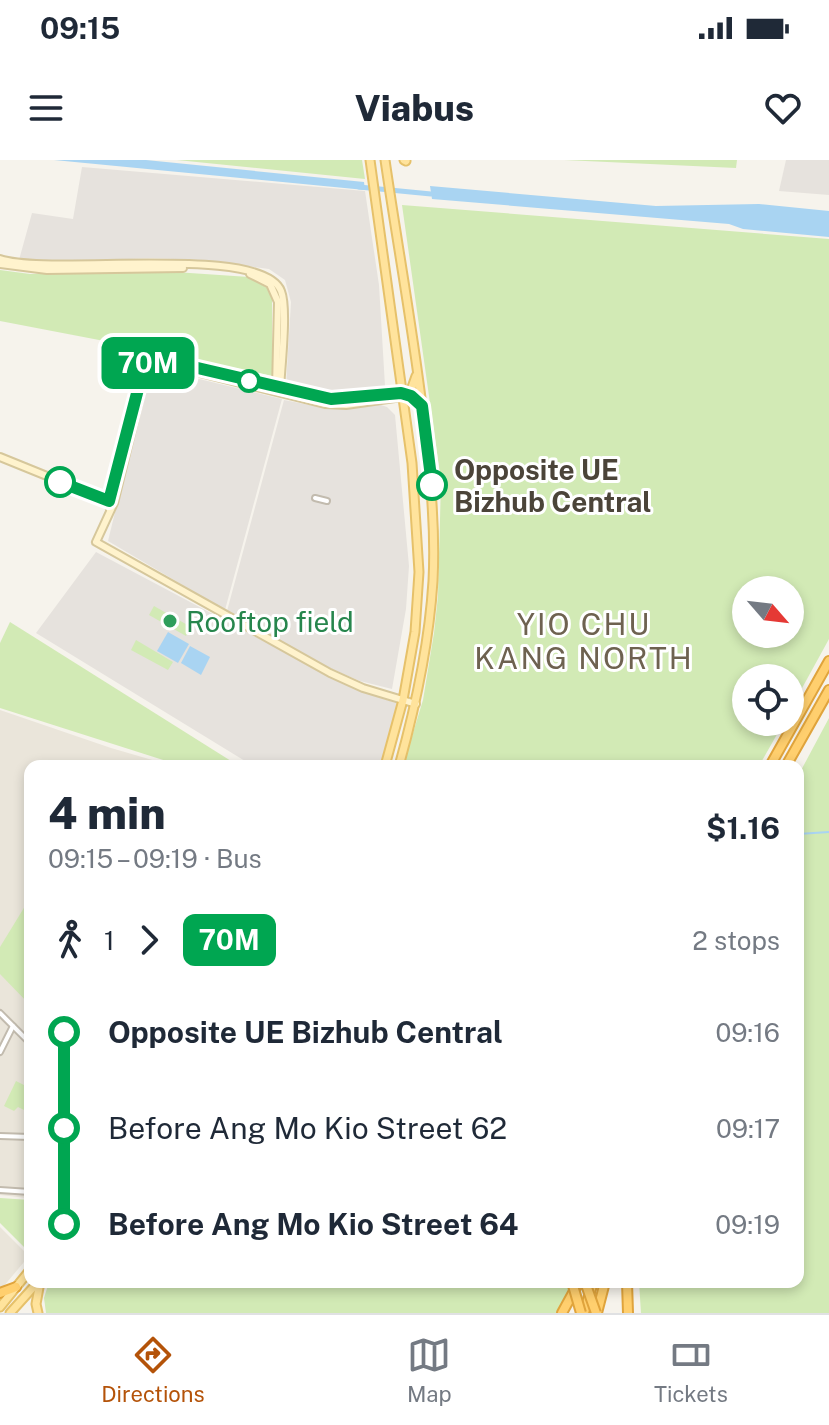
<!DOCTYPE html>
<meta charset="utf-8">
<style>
body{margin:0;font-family:"Public Sans",sans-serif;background:#f2f2f3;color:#1f2937;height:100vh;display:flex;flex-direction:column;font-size:30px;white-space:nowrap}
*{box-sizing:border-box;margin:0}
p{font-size:26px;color:#747a83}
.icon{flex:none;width:44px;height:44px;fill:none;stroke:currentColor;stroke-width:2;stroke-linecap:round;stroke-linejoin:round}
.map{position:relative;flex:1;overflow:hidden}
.panel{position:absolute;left:24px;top:600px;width:780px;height:528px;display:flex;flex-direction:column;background:#fff;border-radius:16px;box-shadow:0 4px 12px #0003}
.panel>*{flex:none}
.badge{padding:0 16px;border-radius:12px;font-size:28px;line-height:52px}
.needle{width:52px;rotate:118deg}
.fabs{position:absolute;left:732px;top:416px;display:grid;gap:16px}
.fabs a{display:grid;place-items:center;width:72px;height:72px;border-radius:50%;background:#fff;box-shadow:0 4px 12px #0003;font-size:40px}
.map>.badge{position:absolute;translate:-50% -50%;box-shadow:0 0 0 4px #fff}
.legs{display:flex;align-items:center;gap:12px;height:88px;padding:0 24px;font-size:26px}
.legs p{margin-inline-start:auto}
.summary{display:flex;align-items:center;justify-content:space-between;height:136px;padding:0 24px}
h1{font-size:44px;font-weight:800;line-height:60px}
ul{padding:0 24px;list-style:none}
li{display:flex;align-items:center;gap:28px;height:96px;font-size:30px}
li i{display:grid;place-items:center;width:12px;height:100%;margin:0 10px;background:currentColor}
li i::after{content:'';width:20px;height:20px;margin:-10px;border:6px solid;border-radius:50%;background:#fff}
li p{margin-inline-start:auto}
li:first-child i{background:linear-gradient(#0000 50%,currentColor 0)}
li:last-child i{background:linear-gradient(currentColor 50%,#0000 0)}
.status{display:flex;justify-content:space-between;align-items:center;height:56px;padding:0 40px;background:#fff;direction:ltr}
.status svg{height:22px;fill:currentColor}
header{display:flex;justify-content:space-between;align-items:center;height:104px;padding:0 24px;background:#fff;font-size:36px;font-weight:800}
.menu{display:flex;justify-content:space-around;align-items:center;height:112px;border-top:2px solid #e0e1e3;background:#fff;font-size:22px;color:#747a83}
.menu a{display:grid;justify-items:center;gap:4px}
.menu .current{color:#b45309}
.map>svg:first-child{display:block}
.residential{fill:#eae5da}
.industrial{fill:#e6e2dd}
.green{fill:#d2eab5;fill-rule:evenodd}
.water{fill:#a9d4f2}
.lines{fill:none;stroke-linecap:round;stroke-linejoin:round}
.stream{stroke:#a9d4f2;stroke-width:2}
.canal{stroke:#a9d4f2;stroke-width:5}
.street-casing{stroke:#c2bbae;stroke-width:8}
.secondary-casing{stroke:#d6c79b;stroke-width:10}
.primary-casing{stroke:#e6c16a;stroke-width:11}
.highway-casing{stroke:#e0a43c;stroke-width:12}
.street{stroke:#fff;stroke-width:4}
.secondary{stroke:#fff3cd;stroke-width:6}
.primary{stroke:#ffe39c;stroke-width:7}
.highway{stroke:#ffcf6e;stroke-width:8}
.highway-bridge-casing{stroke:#e0a43c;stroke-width:12;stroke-linecap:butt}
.highway-bridge{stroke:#ffcf6e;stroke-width:8}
.line-1-casing{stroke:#fff;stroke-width:18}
.line-1{stroke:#00a651;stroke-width:12}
.stop-1-dot{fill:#fff;stroke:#00a651;stroke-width:4}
.leisure-dot{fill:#2e9e5b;stroke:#fff;stroke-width:3}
.labels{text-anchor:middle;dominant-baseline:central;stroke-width:6;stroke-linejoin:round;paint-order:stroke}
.stop-label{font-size:28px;font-weight:bold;fill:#4b4439;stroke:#fff;text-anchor:start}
.leisure-label{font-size:28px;fill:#27864d;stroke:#fff;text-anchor:start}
.neighbourhood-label{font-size:30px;letter-spacing:2px;fill:#6e6250;stroke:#fff}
</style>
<div class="status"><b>09:15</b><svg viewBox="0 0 49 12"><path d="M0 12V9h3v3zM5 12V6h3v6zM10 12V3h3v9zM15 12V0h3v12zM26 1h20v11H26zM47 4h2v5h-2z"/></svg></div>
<header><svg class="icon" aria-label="menu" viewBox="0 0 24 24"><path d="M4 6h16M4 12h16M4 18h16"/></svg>Viabus<svg class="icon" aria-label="heart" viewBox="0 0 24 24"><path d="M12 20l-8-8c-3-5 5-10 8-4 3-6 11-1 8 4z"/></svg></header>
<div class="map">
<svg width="829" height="1153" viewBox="0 0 829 1153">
<rect width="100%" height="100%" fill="#f6f3ec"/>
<g class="residential">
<polygon points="0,550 111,588 173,606 30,606 30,1038 27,1038 0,1035"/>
<polygon points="0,1067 29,1096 3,1127 0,1127"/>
</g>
<g class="industrial">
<polygon points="786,0 829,0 829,35 779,31"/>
<polygon points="82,7 365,31 379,125 385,226 374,232 336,236 286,226 291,142 285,120 269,109 198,100 150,98 48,103 19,100 32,53 73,59"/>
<polygon points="162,210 282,239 225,450 108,381 148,217 151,212"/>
<polygon points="284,240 325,248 378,244 387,247 395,255 409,406 406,449 392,529 360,521 332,509 227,451"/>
<polygon points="96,392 350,527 401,545 383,606 257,606 245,601 36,473"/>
</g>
<g class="green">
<polygon points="177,0 362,0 365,19"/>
<polygon points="564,0 737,0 736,8"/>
<path d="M402,45L829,79V479L790,550V518H746V562H784L759,606H403L423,540L434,473L438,436L441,321ZM746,430H790V474H746Z"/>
<polygon points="0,110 30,114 160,111 249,117 267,128 272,139 272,216 146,189 0,161"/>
<polygon points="154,446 191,467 186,476 149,455"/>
<polygon points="10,462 239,606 182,606 0,548 0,483"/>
<polygon points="136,480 173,502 168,510 131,490"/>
<polygon points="829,558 829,1153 641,1153 639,1122 798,1122 798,616"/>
<polygon points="30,738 30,845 0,814 0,787"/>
<polygon points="16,921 30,928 30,953 18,947 14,951 4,946"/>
<polygon points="0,1038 30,1040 30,1093 0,1063"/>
<polygon points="49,1122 574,1122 558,1153 46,1153 44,1138"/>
</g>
<g class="water">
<polygon points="54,0 146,0 364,22 365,30"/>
<polygon points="430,26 656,46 759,44 829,51 829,77 743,69 729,64 432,39"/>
<polygon points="168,472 189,484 178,503 157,491"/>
<polygon points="190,486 210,497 201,515 181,503"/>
</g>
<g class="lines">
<polyline class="stream" points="798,674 829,672"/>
<polyline class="canal" points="359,27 431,34"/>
<g class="street-casing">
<g id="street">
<polyline points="315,338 327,341"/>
<polyline points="0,853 30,883"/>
<polyline points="0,892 13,866"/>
<polyline points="0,976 30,977"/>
<polyline points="0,1030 30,1032"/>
</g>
</g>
<g class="secondary-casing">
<g id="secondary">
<path d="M0,99C50,116 262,83 281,131C288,148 281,208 280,229"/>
<polyline points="0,104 47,110 183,108"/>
<polyline points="250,114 270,124 278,142 276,228"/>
<polyline points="141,218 143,210 154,199 189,206"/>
<polyline points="259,223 331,239 401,233"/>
<polyline points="402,237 346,245 325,244 184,209 154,204 145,215 114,343 96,382 330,513 363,528 416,544"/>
<polyline points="0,297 111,342"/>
<polyline points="110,350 109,341 138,229"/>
</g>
</g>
<g class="primary-casing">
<g id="primary">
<polyline points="370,0 412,303 419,412 415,472 403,540 385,606"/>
<path d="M385,0C397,82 412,164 422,246C429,305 436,362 433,421C429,485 416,545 399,606"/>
<polyline points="404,0 406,1"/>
<polyline points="402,237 411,230 416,216"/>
<polyline points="0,1147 30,1110"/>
<polyline points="10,1153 38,1122"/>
<polyline points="38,1153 36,1144 40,1122"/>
</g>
</g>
<g class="highway-casing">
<g id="highway">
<polyline points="770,606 829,501"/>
<polyline points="786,606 829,530"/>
<polyline points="627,1122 628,1153"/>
<polyline points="0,1133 16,1127"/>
<polyline points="562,1153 579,1122"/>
<polyline points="584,1153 593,1122"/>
<polyline points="597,1153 605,1122"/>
</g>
</g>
<use href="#street" class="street"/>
<use href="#secondary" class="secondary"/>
<use href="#primary" class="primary"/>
<use href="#highway" class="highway"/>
<g class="highway-bridge-casing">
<g id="highway-bridge">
<polyline points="572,1122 581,1153"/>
<polyline points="585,1122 596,1153"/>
</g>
</g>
<use href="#highway-bridge" class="highway-bridge"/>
</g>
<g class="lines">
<g class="line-1-casing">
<polyline id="line-1" points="60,322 109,341 143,210 148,203 159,199 331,239 401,233 411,236 422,246 432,325"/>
</g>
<use href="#line-1" class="line-1"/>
</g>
<g class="stop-1-dot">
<circle cx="249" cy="221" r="10"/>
<circle cx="60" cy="322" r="14"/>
<circle cx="432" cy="325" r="14"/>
</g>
<circle class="leisure-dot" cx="170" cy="461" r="8"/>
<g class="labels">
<g class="stop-label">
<text x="454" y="309">Opposite UE<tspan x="454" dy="32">Bizhub Central</tspan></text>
</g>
<g class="leisure-label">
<text x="186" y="461">Rooftop field</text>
</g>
<g class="neighbourhood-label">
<text x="584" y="464">YIO CHU<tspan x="584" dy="34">KANG NORTH</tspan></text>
</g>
</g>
</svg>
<div class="fabs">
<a><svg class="needle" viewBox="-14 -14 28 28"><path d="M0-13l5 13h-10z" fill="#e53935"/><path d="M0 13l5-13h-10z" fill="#747a83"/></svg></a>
<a><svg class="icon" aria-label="locate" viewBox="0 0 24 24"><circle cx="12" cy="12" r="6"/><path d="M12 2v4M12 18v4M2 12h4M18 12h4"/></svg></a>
</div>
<b class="badge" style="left:148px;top:203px;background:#00a651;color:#fff">70M</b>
<section class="panel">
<div class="summary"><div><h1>4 min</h1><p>09:15 – 09:19 · Bus</p></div><b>$1.16</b></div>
<div class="legs"><svg class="icon" aria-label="walk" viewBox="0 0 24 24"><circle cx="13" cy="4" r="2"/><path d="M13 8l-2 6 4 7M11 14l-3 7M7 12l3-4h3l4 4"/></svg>1<svg class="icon" aria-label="forward" viewBox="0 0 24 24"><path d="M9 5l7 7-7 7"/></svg><b class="badge" style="background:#00a651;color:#fff">70M</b><p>2 stops</p></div>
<ul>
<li><i style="color:#00a651"></i><b>Opposite UE Bizhub Central</b><p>09:16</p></li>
<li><i style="color:#00a651"></i><span>Before Ang Mo Kio Street 62</span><p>09:17</p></li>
<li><i style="color:#00a651"></i><b>Before Ang Mo Kio Street 64</b><p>09:19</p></li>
</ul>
</section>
</div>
<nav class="menu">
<a class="current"><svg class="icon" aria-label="directions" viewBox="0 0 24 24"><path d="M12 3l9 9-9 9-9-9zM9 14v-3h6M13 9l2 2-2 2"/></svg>Directions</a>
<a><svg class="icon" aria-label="map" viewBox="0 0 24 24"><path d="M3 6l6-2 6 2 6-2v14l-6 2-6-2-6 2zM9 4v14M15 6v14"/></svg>Map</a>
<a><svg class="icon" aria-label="tickets" viewBox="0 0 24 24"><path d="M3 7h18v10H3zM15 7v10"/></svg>Tickets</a>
</nav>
